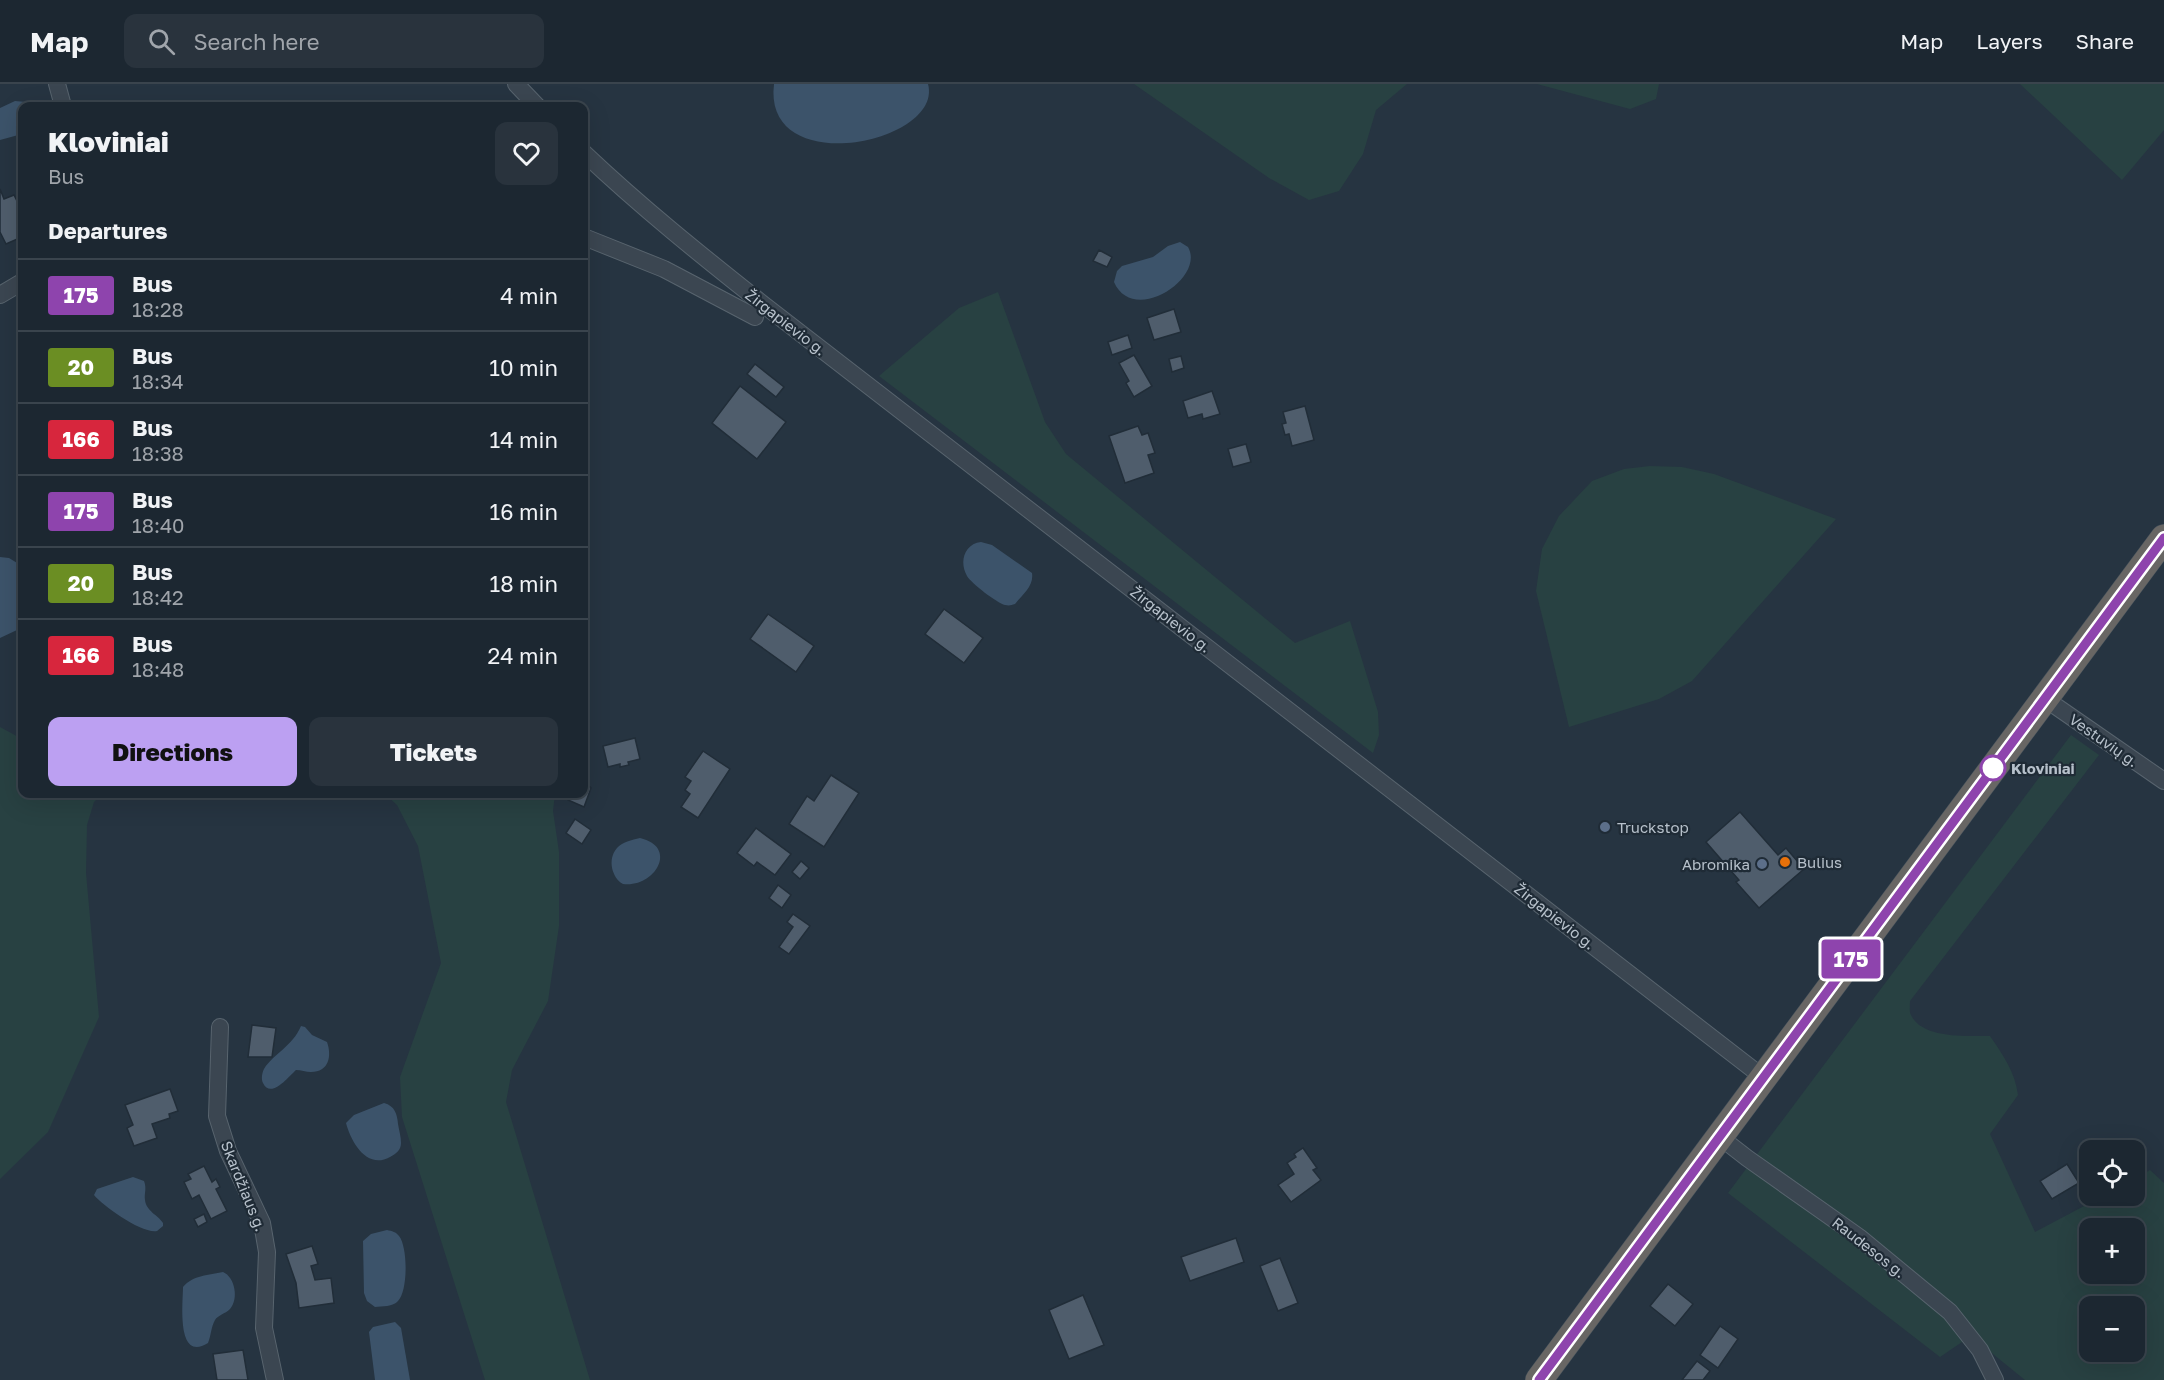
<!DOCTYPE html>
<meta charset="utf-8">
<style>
body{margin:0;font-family:"Golos Text",sans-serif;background:#29333d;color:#f1f3f6;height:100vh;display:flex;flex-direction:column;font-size:22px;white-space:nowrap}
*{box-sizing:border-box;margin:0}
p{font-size:20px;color:#a0a5ab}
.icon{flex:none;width:33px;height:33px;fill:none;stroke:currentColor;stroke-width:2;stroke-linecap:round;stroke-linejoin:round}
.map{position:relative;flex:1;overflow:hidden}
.panel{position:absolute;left:18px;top:18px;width:570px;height:696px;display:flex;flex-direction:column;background:#1c2731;border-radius:12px;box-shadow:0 6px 24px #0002,0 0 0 2px #3a444d}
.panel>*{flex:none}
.badge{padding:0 12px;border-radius:4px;font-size:21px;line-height:39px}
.controls{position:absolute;left:2079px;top:1056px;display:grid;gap:12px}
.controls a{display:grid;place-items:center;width:66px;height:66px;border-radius:12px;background:#1c2731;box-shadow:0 6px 24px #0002,0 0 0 2px #3a444d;font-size:30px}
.map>.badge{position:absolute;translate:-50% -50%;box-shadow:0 0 0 3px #fff}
h2{padding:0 30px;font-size:22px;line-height:54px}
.round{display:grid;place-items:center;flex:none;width:63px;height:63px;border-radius:12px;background:#29333d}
.headline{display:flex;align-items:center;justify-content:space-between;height:102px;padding:0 30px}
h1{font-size:28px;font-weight:800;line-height:45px}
.primary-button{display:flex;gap:12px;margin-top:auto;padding:12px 30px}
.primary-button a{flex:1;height:69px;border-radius:12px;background:#bca0f2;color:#111;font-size:24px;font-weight:800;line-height:69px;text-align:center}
.primary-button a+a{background:#29333d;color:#f1f3f6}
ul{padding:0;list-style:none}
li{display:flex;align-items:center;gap:18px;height:72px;padding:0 30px;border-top:2px solid #3a444d}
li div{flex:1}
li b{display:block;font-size:22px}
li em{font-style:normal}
li .badge{min-width:66px;font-weight:700;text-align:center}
header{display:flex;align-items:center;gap:36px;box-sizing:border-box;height:84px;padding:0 30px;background:#1c2731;border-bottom:2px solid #3a444d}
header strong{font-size:28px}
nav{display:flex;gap:33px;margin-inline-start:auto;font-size:21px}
.search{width:420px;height:54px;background:#29333d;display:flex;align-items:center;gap:15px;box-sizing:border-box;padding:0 21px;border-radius:12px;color:#a0a5ab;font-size:22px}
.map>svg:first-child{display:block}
.green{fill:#284142;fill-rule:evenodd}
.water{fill:#3c536a}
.building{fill:#4f5d6c;stroke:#212d38;stroke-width:1.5}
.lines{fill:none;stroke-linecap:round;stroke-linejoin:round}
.minor-casing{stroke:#58646e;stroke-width:18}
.trunk-casing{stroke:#45515b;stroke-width:28}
.minor{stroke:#3b4651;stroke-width:16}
.trunk{stroke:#686664;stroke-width:27}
.line-casing{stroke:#fff;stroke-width:14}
.line{stroke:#8e44ad;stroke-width:9}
.stop-dot{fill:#fff;stroke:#8e44ad;stroke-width:3}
.service-dot{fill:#5c6f8a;stroke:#1f2b36;stroke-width:2}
.food-dot{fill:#e8710a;stroke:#1f2b36;stroke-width:2}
.labels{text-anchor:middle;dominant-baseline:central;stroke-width:4.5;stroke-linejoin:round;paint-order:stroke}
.street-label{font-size:15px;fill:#b7c1cb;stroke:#1f2b36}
.stop-label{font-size:15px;font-weight:bold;fill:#b7c1cb;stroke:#1f2b36;text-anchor:start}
.poi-label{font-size:15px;fill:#b7c1cb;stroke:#1f2b36;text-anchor:start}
</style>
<header>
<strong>Map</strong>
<div class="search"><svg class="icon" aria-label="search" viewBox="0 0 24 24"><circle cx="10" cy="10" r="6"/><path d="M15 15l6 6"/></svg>Search here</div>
<nav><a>Map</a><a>Layers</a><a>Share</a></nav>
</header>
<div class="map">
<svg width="2164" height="1296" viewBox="0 0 2164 1296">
<rect width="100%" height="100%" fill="#263441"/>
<g class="green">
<polygon points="1134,0 1407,0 1376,26 1363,70 1339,107 1309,116 1269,94"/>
<polygon points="1537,0 1659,0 1656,15 1630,25"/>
<polygon points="2020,0 2164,0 2164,46 2122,96"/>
<polygon points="998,208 1045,338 1066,370 1295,559 1350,537 1378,628 1379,651 1373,669 879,292 959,224"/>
<polygon points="1650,382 1682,383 1714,390 1836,435 1692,597 1659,615 1569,643 1536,507 1542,465 1559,432 1592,397 1624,385"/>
<polygon points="0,643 22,655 22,710 102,710 94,718 87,741 86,789 99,933 48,1048 0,1095"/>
<path d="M2071,651L2099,671L1910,917C1910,921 1909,928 1911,931C1922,955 1968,952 1990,952C2003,971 2015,988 2018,1011L1990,1050L2035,1148L2103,1112H2134L2135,1095L2150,1086L2164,1099V1296H2025L1988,1266L1962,1258L1940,1273L1728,1109ZM2090,1144H2134V1190H2090ZM2090,1222H2134V1268H2090Z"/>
<polygon points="385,710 555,710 553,727 559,768 559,842 548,917 512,986 506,1018 590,1296 485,1296 402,1033 400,993 441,879 418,762 397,721"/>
</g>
<g class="water">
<path d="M774,0H928C944,59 762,97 774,0Z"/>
<polygon points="15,17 26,18 35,22 22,22 22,50 0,56 0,24"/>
<path d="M1180,158L1188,163C1206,194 1133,242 1114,198L1117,187L1122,182L1153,173L1168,162Z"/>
<path d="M981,458L992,461L1032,489C1034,502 1023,510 1015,520C1011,521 1010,522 1005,521C997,519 971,499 967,492C959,478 964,460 981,458Z"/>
<polygon points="0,473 9,474 22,482 22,540 17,546 0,554"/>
<path d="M640,754C679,763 655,804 623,800C612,794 607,775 617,764C622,758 632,756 640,754Z"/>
<path d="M301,942L305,943L312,951L327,958C332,972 329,988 311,988C306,988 301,986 296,986C290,991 271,1016 263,999C261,995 262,989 264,985C274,969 292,963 301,942Z"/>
<path d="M384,1019C395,1022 397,1030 398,1040C399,1046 401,1053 401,1059C401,1066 396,1070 390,1073C367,1086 351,1058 346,1039L354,1031Z"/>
<path d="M133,1093L144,1097C147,1105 144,1109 145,1116C146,1127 158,1131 163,1139V1142L157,1147C142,1150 103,1122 94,1111L97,1105Z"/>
<path d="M387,1146C392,1147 396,1148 399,1152C408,1163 408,1207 398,1217C393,1223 382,1222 375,1223L367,1217L364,1209L363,1157L371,1150Z"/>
<path d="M223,1188C235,1193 239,1215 230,1225C225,1230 218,1231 215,1236C211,1243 211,1252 208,1259C176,1279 183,1218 183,1203C193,1191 209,1191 223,1188Z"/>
<polygon points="395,1238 401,1244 410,1296 375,1296 369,1248 373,1243"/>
</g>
<g class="building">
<polygon points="0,105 4,115 14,111 19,121 22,121 22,153 6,160 0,148"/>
<polygon points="1099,166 1112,173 1107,183 1093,177"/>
<polygon points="1174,225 1181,248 1154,256 1147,234"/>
<polygon points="1128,251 1132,264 1112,271 1108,258"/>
<polygon points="1134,271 1152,302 1134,313 1126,299 1129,297 1119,279"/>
<polygon points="1181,272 1184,284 1172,288 1169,275"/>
<polygon points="755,280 784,303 776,313 747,290"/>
<polygon points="740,302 786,338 757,375 712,339"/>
<polygon points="1212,307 1220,330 1203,335 1202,330 1188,334 1183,317"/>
<polygon points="1305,322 1314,356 1292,362 1289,350 1285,351 1282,340 1286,339 1283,328"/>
<polygon points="1138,342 1142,351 1148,349 1155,369 1148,371 1154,389 1125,399 1109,352"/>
<polygon points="1246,360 1251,378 1233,383 1228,365"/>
<polygon points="944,525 983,554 964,579 925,550"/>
<polygon points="768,530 814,562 796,588 750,555"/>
<polygon points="635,654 640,675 628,678 629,681 620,683 620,680 608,683 603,662"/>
<polygon points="703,667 730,685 698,734 681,723 690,710 685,706 691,697 685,693"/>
<polygon points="831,691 859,709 824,763 789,740 807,712 814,717"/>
<polygon points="584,697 591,704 584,723 568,716 571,710 584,710"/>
<polygon points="1740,728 1778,771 1786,764 1804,785 1759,824 1736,798 1739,796 1706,758"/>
<polygon points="575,735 591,746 582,760 566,749"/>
<polygon points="756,744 791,770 775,791 757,778 754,782 737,769"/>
<polygon points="801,777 809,784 800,795 792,788"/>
<polygon points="778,801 791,811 782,824 769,814"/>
<polygon points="793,830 810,842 789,870 779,863 793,843 787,838"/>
<polygon points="252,941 276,944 272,973 248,973"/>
<polygon points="170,1005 178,1027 169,1030 170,1034 152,1040 157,1054 134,1062 127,1044 133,1041 125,1021"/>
<polygon points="1303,1064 1317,1084 1313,1086 1321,1096 1291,1118 1278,1101 1294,1090 1287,1079 1296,1073 1294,1070"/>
<polygon points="2067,1080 2079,1099 2052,1115 2040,1097"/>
<polygon points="204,1082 212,1098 216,1095 220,1103 216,1105 227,1127 211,1135 199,1111 192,1115 184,1098 191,1095 188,1090"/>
<polygon points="204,1130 207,1138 198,1143 194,1135"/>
<polygon points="1236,1154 1244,1178 1190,1197 1181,1173"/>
<polygon points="312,1162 318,1180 311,1182 315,1196 331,1194 334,1219 299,1224 296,1199 286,1170"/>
<polygon points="1280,1174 1298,1219 1278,1227 1260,1182"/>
<polygon points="1668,1200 1693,1220 1675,1242 1650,1222"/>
<polygon points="1083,1211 1104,1261 1069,1275 1049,1226"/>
<polygon points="1720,1242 1738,1255 1718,1284 1700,1271"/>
<polygon points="243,1266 248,1296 217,1296 213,1270"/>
<polygon points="1697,1277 1710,1287 1703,1296 1682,1296"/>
</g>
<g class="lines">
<g class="minor-casing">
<g id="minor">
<polyline points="57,0 63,22"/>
<polyline points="516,0 537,22"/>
<path d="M584,69C641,123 702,172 764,221L1764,994"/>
<polyline points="584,153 664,185 755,233"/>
<polyline points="0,211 22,198"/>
<polyline points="2044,614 2164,697"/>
<polyline points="220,943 217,1032 228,1067 262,1139 267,1168 264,1244 275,1296"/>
<polyline points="1720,1053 1747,1074 1859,1153 1950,1228 1980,1266 1995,1296"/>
</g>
</g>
<g class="trunk-casing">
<polyline id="trunk" points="1539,1296 2164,454"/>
</g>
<use href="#minor" class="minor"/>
<use href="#trunk" class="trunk"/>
</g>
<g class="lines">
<g class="line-casing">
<polyline id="line" points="1539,1296 2164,454"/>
</g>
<use href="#line" class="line"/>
</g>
<circle class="stop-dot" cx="1993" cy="684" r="12"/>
<g class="service-dot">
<circle cx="1605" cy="743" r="6"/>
<circle cx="1762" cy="780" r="6"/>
</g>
<circle class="food-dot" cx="1785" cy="778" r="6"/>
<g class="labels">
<g class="street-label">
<text transform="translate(786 238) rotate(38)">Žirgapievio g.</text>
<text transform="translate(1171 535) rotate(38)">Žirgapievio g.</text>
<text transform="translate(2104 656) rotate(35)">Vestuvių g.</text>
<text transform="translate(1555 832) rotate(38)">Žirgapievio g.</text>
<text transform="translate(244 1102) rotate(68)">Skardžiaus g.</text>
<text transform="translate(1869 1163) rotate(38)">Raudesos g.</text>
</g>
<g class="stop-label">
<text x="2011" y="684">Kloviniai</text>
</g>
<g class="poi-label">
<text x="1617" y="743">Truckstop</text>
<text x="1797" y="778">Bulius</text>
<text x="1750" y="780" text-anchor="end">Abromika</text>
</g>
</g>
</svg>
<div class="controls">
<a><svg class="icon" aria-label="locate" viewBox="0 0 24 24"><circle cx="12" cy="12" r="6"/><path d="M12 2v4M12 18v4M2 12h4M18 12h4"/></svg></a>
<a>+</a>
<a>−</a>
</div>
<b class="badge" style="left:1851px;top:875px;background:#8e44ad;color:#fff">175</b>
<section class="panel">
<div class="headline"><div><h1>Kloviniai</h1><p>Bus</p></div><a class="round"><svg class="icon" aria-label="heart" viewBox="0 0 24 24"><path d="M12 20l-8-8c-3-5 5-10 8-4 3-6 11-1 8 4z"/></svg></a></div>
<h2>Departures</h2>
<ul>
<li><span class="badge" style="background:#8e44ad;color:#fff">175</span><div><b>Bus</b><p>18:28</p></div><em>4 min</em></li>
<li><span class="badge" style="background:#6b8e23;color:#fff">20</span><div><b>Bus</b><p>18:34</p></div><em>10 min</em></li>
<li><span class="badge" style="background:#d7263d;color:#fff">166</span><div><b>Bus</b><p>18:38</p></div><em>14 min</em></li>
<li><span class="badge" style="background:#8e44ad;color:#fff">175</span><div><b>Bus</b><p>18:40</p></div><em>16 min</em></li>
<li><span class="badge" style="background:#6b8e23;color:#fff">20</span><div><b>Bus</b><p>18:42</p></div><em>18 min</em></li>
<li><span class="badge" style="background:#d7263d;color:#fff">166</span><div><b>Bus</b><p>18:48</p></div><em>24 min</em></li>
</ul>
<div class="primary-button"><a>Directions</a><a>Tickets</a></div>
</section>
</div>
